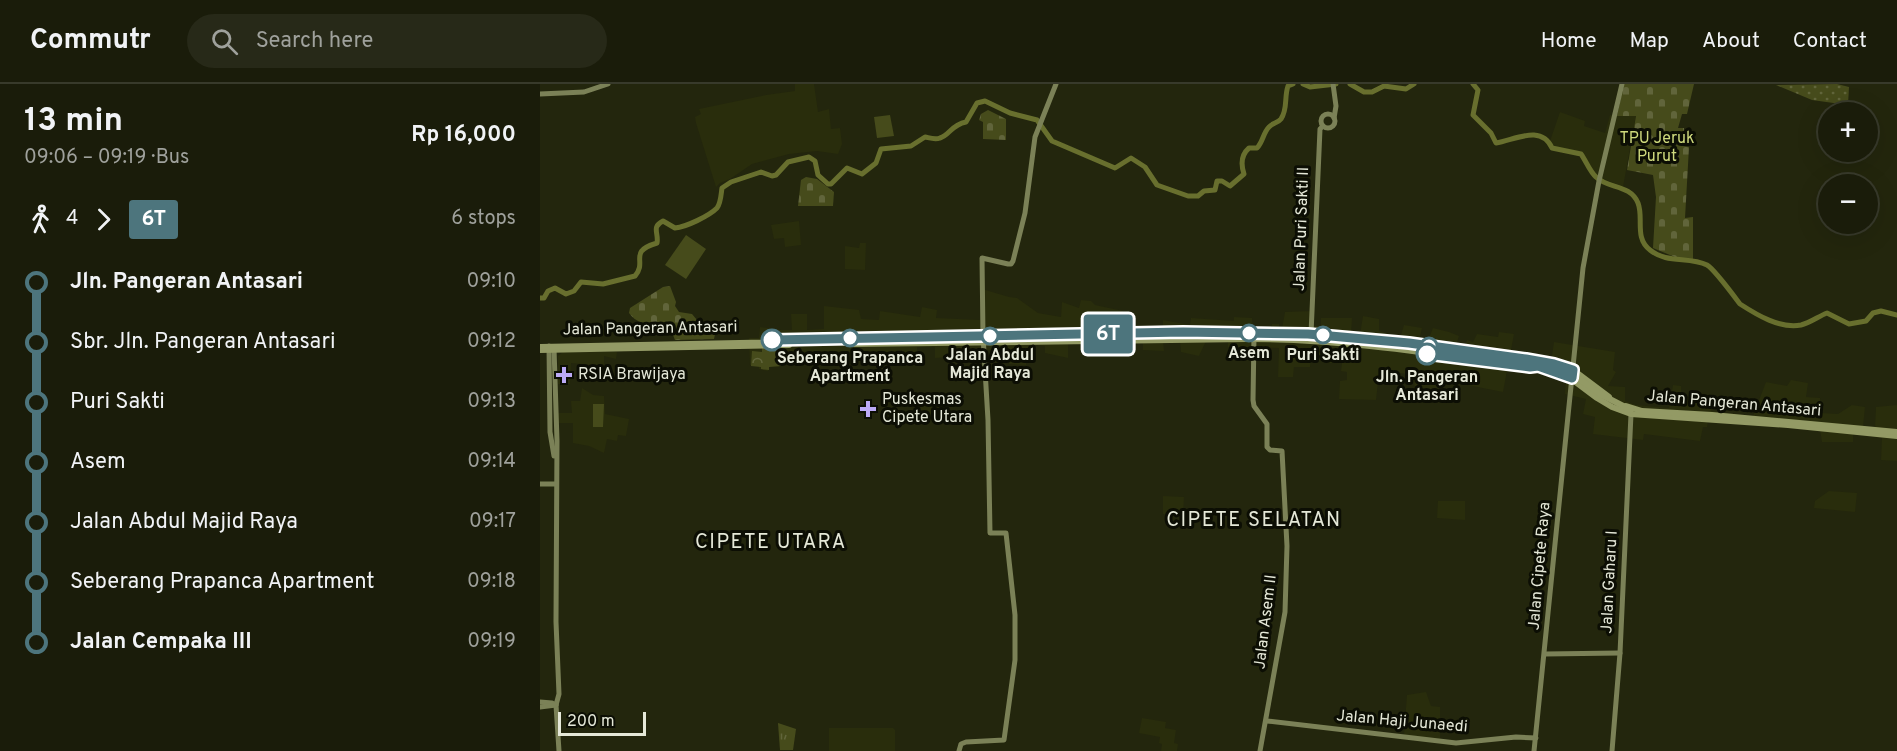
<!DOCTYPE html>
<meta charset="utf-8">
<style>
body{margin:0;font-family:Overpass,sans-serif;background:#272918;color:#f1f3f6;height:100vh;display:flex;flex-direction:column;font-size:22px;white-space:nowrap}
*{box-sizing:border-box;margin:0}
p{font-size:20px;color:#9fa19c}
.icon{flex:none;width:33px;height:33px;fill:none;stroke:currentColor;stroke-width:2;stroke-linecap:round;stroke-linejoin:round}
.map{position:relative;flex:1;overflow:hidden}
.details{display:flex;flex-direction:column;background:#1a1c0a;width:540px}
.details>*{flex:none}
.badge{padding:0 12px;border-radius:4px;font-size:21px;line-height:39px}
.controls{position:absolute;left:1278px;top:18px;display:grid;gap:12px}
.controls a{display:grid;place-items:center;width:60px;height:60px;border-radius:50%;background:#1a1c0a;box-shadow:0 6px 24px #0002,0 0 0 2px #383a2b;font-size:30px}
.scale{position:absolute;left:18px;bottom:15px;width:88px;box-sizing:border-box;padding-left:6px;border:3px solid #e5e8d8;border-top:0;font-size:16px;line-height:21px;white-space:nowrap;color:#e5e8d8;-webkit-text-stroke:4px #0c0e04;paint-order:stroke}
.map>.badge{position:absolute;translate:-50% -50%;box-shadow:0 0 0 3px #fff}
.legs{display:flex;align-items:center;gap:9px;height:66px;padding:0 24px;font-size:20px}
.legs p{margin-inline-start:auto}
.overview{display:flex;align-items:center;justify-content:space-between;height:102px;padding:0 24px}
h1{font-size:33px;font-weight:700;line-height:45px}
ul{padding:0 24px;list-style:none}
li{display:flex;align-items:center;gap:21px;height:60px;font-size:22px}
li i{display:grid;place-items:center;width:9px;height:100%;margin:0 8px;background:currentColor}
li i::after{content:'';width:15px;height:15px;margin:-8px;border:4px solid;border-radius:50%;background:#1a1c0a}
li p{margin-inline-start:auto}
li:first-child i{background:linear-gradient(#0000 50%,currentColor 0)}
li:last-child i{background:linear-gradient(currentColor 50%,#0000 0)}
header{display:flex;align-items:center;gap:36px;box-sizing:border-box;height:84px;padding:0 30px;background:#1a1c0a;border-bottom:2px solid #383a2b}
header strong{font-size:28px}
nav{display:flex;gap:33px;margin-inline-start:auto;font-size:21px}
.search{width:420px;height:54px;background:#272918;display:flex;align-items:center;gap:15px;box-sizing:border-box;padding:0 21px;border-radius:33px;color:#9fa19c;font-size:22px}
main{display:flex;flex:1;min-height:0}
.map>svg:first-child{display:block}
.built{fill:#292d0c}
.grass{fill:url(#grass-dots)}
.forest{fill:url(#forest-crowns)}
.cemetery{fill:url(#cemetery-stones)}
.park{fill:url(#park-tufts)}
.pitch{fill:#464b1b}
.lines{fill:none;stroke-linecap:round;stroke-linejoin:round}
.river{stroke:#686f2e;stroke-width:5}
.secondary{stroke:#7b8157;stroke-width:5}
.primary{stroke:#939a65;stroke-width:6}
.primary-bridge{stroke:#939a65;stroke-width:6}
.line-1-casing{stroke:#fff;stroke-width:14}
.line-1{stroke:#4d757d;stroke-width:9}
.stop-1-dot{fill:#fff;stroke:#4d757d;stroke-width:3}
.poi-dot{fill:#bcaaf6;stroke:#0c0e04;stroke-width:2}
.labels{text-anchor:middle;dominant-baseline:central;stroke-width:6;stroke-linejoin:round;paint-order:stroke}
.park-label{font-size:16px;fill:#cfda7d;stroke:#0c0e04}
.street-label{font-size:16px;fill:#e5e8d8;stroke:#0c0e04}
.stop-label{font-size:16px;font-weight:bold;fill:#e5e8d8;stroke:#0c0e04}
.poi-label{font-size:16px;fill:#e5e8d8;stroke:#0c0e04;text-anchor:start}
.quarter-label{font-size:20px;letter-spacing:1.5px;fill:#e5e8d8;stroke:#0c0e04}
</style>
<header>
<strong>Commutr</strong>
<div class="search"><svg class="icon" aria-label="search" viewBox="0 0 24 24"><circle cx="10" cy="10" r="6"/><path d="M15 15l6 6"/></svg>Search here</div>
<nav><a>Home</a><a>Map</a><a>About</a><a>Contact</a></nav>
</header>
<main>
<section class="details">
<div class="overview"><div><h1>13 min</h1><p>09:06 – 09:19 · Bus</p></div><b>Rp 16,000</b></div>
<div class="legs"><svg class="icon" aria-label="walk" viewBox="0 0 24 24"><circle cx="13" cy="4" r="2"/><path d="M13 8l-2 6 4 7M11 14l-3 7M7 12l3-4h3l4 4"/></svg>4<svg class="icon" aria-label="forward" viewBox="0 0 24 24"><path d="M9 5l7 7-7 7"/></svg><b class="badge" style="background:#4d757d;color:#fff">6T</b><p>6 stops</p></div>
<ul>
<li><i style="color:#4d757d"></i><b>Jln. Pangeran Antasari</b><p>09:10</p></li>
<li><i style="color:#4d757d"></i><span>Sbr. Jln. Pangeran Antasari</span><p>09:12</p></li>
<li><i style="color:#4d757d"></i><span>Puri Sakti</span><p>09:13</p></li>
<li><i style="color:#4d757d"></i><span>Asem</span><p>09:14</p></li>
<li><i style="color:#4d757d"></i><span>Jalan Abdul Majid Raya</span><p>09:17</p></li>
<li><i style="color:#4d757d"></i><span>Seberang Prapanca Apartment</span><p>09:18</p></li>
<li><i style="color:#4d757d"></i><b>Jalan Cempaka III</b><p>09:19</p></li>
</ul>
</section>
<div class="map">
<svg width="1357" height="667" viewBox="0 0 1357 667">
<defs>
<pattern id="grass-dots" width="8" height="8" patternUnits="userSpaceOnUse" patternTransform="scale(1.5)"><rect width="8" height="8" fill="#464b1b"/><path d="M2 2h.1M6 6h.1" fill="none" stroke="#61653b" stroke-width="1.8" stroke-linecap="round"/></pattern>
<pattern id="forest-crowns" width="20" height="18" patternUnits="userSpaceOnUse" patternTransform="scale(1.5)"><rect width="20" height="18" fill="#464b1b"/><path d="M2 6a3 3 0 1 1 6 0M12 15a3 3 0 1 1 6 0" fill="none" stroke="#61653b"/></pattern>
<pattern id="cemetery-stones" width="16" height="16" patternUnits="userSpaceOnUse" patternTransform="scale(1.5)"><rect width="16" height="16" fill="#464b1b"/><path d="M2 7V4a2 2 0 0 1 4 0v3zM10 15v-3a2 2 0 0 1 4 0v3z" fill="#61653b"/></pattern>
<pattern id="park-tufts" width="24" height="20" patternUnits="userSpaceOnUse" patternTransform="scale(1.5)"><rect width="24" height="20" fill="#464b1b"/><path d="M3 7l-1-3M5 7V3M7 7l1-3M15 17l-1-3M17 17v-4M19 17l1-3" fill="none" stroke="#61653b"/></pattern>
</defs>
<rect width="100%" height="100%" fill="#23260d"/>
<g class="built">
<polygon points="255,0 274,0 278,28 289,25 291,45 300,44 302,60 298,70 277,67 249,70 212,80 190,95 180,99 176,103 156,39 155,33 161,30 159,25 226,11 255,7"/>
<polygon points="1020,28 1045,37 1044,42 1065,49 1070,31 1096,31 1083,103 1050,89 1041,72 1009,60"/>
<polygon points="259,137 261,161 245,163 244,154 234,155 231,141"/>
<polygon points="320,159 326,159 325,186 305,185 305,162 319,164"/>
<polygon points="442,205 469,213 477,214 498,229 521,233 522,218 539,224 541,216 551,217 555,221 583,227 584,246 623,246 623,236 650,241 651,234 694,237 694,233 712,234 713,244 731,245 732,240 739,240 739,245 742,245 745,228 772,227 772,242 781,242 781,234 812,234 811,250 820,251 823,232 839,235 839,247 860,254 864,241 882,244 879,257 887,259 893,244 909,248 919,252 915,264 924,265 927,256 933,258 937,250 958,253 959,248 974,250 970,271 1011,278 1014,258 1075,268 1073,286 1076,288 1068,302 1085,303 1085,317 1096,321 1129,324 1133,301 1141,302 1141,313 1150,314 1151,317 1170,318 1171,327 1213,332 1226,298 1247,302 1251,296 1268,299 1266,313 1280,314 1281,329 1298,330 1312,321 1325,323 1323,343 1335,344 1336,323 1357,321 1357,377 1341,376 1342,354 1313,349 1313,358 1282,358 1280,346 1168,337 1167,343 1163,343 1160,357 1104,350 1103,356 1053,350 1055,333 1043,330 1046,315 1025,310 1026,294 1014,288 968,281 963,308 902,296 897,312 874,308 875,291 860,289 860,293 839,290 836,316 799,315 800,297 807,296 807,288 801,287 802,279 786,279 786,271 771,271 770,283 754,283 753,293 738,293 739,264 688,263 688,258 666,257 659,272 641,268 640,257 623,256 624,267 603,266 603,258 583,258 583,270 564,268 565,259 528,260 528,274 505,269 505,262 489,260 486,281 469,280 468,266 440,266 440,274 409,277 408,273 395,274 395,263 377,263 377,270 362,270 362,266 357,266 356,270 316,271 316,268 286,267 286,279 239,279 239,283 229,282 228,287 219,285 219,282 210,281 209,254 219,254 220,243 241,246 252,246 251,230 267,230 267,246 284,245 284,222 319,226 321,235 339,236 340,227 380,233 382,223 397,226 396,234 440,236"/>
<polygon points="23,268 77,268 76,275 64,272 64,282 31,279 30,300 18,300 18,272"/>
<polygon points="42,304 53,311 64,312 65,330 89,335 86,352 78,351 77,357 67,355 64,369 49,362 33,359 33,339 18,339 17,329 32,329 31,317 40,317"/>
<polygon points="381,318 404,320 403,334 380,332"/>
<polygon points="1289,407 1317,409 1315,428 1274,424 1275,417"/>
<polygon points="623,412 644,413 643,431 623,430"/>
<polygon points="898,417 925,417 925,436 897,434"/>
<polygon points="886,608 891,622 900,623 900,656 864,651 867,611"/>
<polygon points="602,634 626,638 625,644 636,646 634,659 638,660 637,667 621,667 622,660 619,659 620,653 599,649"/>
<polygon points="289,644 353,644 355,646 355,667 289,667"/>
</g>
<polygon class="grass" points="1297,0 1309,3 1308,21 1272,16 1236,1"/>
<polygon class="forest" points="240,262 241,282 229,283 229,286 221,285 221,283 211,282 212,267 222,268 222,263"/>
<g class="cemetery">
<polygon points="1084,0 1154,0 1147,30 1142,30 1138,44 1144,44 1143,62 1149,63 1145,134 1153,133 1153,175 1142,176 1113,164 1116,113 1113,91 1087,86 1096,32 1077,32"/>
<polygon points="448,26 466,35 466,56 443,55 443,38 439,36 441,30"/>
<polygon points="266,93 277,95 294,108 293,122 258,122 261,96"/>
<path d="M130,202L136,218L135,222L139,228L152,230L157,236L177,240L174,255L135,256C128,231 103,249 89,229L90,224L123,203Z"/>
</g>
<polygon class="park" points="238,639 256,645 253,666 240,666"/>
<g class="pitch">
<polygon points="350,31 354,52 337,54 334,33"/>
<polygon points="146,151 166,165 146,195 125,181"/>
<polygon points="53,320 64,320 63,343 53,343"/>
</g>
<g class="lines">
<g class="river">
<polyline points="763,0 770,3 796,0"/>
<polyline points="810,0 824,8 832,8 844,2 866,5 874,0"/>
<path d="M933,0L938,6L933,31L951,49L956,59C975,56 1001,40 1012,64L1041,70C1046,77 1050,88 1056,93C1068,105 1090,100 1098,119C1104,134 1094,154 1110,166C1127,180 1149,172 1167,181C1174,185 1194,212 1200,220C1217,231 1240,245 1261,241C1270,239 1279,232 1287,229L1309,240L1326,237L1333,229L1341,227L1357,231"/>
<path d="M0,214H4L8,207L15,204L26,210L34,207L41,198L63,200L95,192C108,177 87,168 117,159C119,149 111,143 123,137L135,144C146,143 169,132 177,124C181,119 181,110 182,104L191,98L221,88L232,92L236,91L248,78L269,73L275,77L278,91L288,100H291L307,84L322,90L336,79L341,65L371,62L385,53C390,54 395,56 400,54C410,51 411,41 426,38L437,19L445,17L470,29L497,36L512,57L575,84L591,74L605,83L617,101L648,112H658L664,107L675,106L677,97H682L690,102L704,90C701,81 701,71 709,64H717C723,58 723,49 729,43C732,39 738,39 741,35C748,25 744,13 748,2L753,0"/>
</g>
<g class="secondary">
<polyline points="793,0 796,22 794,34"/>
<polyline points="0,10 44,8 68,0"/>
<circle cx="788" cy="37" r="7"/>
<polyline points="771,250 780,45 783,42"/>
<polyline points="714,252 713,316 714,322 727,340 727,363 730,366 742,367 747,462 745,528 720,667"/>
<polyline points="9,262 10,348 14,372"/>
<polyline points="14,264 17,357 16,538 19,610 16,621 19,667"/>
<polyline points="0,400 16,400"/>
<polyline points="1005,570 1080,569"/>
<polyline points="0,618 12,619 16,621"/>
<polyline points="0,623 16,621"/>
<polyline points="727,637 916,659 976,653 996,654"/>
<polyline points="419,667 421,660 426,658 464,656 475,576 475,531 466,449 450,449 448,336 443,252 442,174 468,180 471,180 473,177 485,129 495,53 516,0"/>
<polyline points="994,667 1043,184 1059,97 1082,0"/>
<polyline points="1072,667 1080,569 1091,330"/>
</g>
<g class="primary">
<path d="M310,260L708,255C803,255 896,270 990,283L998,282"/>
<polyline points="0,266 249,261"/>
<polyline points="1008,279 1033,286 1069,313"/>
<polyline points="994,281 1029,293 1057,314 1072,323 1091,330 1248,341 1357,352"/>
<polyline points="1086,322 1102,327 1172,331 1357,348"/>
</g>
<polyline class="primary-bridge" points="0,263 547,252 688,250 778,252 881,262 1009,281 1031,289 1060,310 1091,326"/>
</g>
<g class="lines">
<g class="line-1-casing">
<polyline id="line-1" points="232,256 643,248 768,250 869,259 986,275 1014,280 1033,286 1032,294 998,282 990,283 887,270"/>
</g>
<use href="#line-1" class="line-1"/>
</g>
<g class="stop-1-dot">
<circle cx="709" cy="249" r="8"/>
<circle cx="783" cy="251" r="8"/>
<circle cx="450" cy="252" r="8"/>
<circle cx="310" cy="254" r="8"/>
<circle cx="232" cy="256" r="10"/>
<circle cx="889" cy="262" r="8"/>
<circle cx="887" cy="270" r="10"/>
</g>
<g class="poi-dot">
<path d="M21 282h6v6h6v6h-6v6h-6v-6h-6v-6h6z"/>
<path d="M325 316h6v6h6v6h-6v6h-6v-6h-6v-6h6z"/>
</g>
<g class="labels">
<g class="park-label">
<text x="1117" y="55">TPU Jeruk<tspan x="1117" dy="18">Purut</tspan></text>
</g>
<g class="street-label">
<text transform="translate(762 145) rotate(-88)">Jalan Puri Sakti II</text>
<text transform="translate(110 245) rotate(-1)">Jalan Pangeran Antasari</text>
<text transform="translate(1194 320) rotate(5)">Jalan Pangeran Antasari</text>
<text transform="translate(1000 482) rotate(-85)">Jalan Cipete Raya</text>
<text transform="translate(1070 498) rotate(-87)">Jalan Gaharu I</text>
<text transform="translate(726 538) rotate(-83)">Jalan Asem II</text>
<text transform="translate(862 638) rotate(5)">Jalan Haji Junaedi</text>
</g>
<g class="stop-label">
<text x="709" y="270">Asem</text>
<text x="450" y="272">Jalan Abdul<tspan x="450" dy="18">Majid Raya</tspan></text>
<text x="783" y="272">Puri Sakti</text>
<text x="310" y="275">Seberang Prapanca<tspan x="310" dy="18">Apartment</tspan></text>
<text x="887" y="294">Jln. Pangeran<tspan x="887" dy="18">Antasari</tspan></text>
</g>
<g class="poi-label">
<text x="38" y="291">RSIA Brawijaya</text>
<text x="342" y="316">Puskesmas<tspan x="342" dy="18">Cipete Utara</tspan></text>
</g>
<g class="quarter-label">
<text x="714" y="437">CIPETE SELATAN</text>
<text x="231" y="459">CIPETE UTARA</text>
</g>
</g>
</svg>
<div class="controls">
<a>+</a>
<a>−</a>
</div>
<div class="scale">200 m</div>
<b class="badge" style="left:568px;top:250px;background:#4d757d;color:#fff">6T</b>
</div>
</main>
